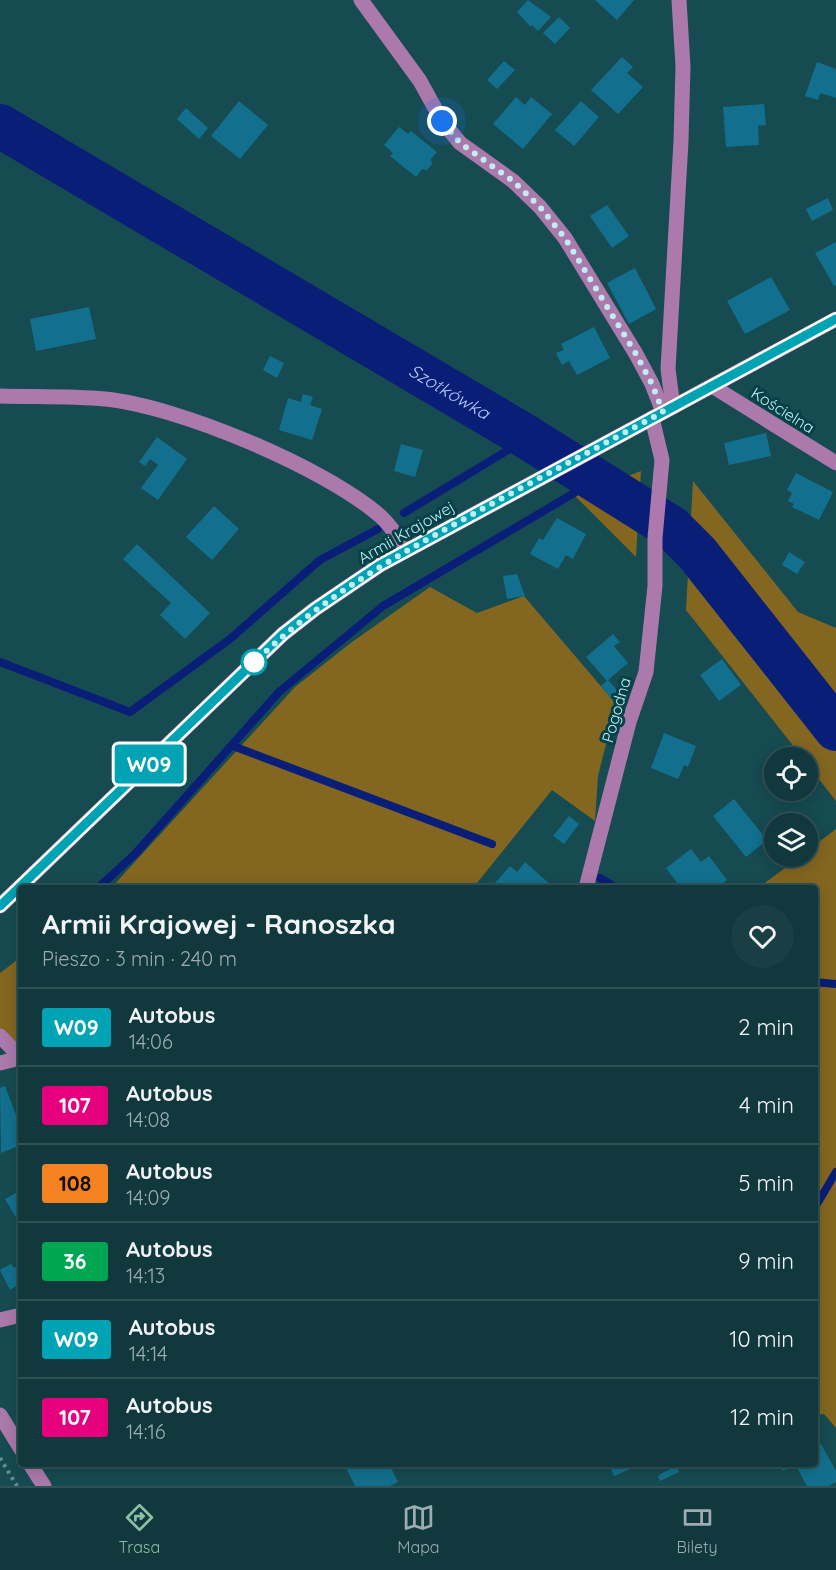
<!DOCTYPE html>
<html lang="pl">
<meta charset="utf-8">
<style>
body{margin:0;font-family:Quicksand,sans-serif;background:#193f44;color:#f1f3f6;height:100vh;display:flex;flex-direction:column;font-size:22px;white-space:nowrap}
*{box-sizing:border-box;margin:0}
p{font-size:20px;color:#9cacb0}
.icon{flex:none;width:33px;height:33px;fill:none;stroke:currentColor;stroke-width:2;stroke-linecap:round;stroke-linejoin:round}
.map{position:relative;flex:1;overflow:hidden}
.side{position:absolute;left:18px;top:885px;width:800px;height:582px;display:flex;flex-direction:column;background:#10383d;border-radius:6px;box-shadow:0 3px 15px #0003,0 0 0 2px #305257}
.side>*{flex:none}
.badge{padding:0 12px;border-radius:4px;font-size:21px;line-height:39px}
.buttons{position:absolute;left:764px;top:747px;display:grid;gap:12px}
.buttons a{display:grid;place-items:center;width:54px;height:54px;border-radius:50%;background:#10383d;box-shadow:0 3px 15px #0003,0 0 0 2px #305257;font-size:30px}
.you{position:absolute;width:30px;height:30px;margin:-15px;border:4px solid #fff;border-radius:50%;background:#1a73e8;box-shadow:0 0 0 9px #1a73e833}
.map>.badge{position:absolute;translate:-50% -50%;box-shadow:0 0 0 3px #fff}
.round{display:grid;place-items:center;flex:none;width:63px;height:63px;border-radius:32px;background:#193f44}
.overview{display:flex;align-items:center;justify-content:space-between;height:102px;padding:0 24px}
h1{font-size:28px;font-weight:800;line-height:45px}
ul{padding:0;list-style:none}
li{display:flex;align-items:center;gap:18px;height:78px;padding:0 24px;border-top:2px solid #305257}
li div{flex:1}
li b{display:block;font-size:22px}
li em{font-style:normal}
li .badge{min-width:66px;font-weight:700;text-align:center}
.tab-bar{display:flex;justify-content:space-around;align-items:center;height:84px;border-top:2px solid #305257;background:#10383d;font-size:16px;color:#9cacb0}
.tab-bar a{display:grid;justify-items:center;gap:3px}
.tab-bar .selected{color:#8abfa5}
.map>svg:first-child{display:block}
.green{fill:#836620}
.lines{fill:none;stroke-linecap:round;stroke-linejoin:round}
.stream{stroke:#091e76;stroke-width:8}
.river{stroke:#091e76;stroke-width:44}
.building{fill:#12708e}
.path{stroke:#5f9096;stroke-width:4;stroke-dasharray:3 4.5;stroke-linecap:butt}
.minor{stroke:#ab79ac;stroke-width:15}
.line-casing{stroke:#fff;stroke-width:14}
.line{stroke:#00a3b4;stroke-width:9}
.walk{stroke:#c0edf2;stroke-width:6;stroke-dasharray:0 10.8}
.stop-dot{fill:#fff;stroke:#00a3b4;stroke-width:3}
.labels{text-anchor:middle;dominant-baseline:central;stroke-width:6;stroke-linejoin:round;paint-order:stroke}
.street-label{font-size:16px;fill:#c0edf2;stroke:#064147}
.water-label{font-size:18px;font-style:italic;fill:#b1c7f7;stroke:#064147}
</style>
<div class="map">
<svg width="836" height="1486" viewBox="0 0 836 1486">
<rect width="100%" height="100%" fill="#164b51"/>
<g class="green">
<polygon points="641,471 636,557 575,496"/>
<polygon points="693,481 798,612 836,628 836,801 807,764 807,758 802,757 686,610"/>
<polygon points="430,587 477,613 524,596 616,704 598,776 595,821 552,790 473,888 111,888 295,687 352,642"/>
<polygon points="836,829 836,1428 824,1414 814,1415 814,888 758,888 800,857 807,856 807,851"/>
<polygon points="21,957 21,1042 0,1045 0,973"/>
</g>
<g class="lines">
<g class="stream">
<polyline points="404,513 528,438"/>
<polyline points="0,662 130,712 230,639 320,560 378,529"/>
<polyline points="233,746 492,844"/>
<polyline points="600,878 616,888"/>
<polyline points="98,888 135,854 279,692 383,606 596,480"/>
<polyline points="814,982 836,984"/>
<polyline points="814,1209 836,1172"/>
</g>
<path class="river" id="s1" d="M0,126L517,431L672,528L697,553L836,729"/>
</g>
<g class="building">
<polygon points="528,0 551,17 538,31 532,25 531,27 517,12"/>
<polygon points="595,0 634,0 617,20"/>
<polygon points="559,17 570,28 555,44 543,33"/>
<polygon points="622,57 633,67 627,73 643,87 618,114 591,90"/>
<polygon points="504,61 515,70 497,89 487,80"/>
<polygon points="817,62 836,69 836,98 820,93 818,100 805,96"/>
<polygon points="516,97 525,105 531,97 552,114 523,149 493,124"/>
<polygon points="239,101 268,125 240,159 211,136"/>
<polygon points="581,101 599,117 574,146 555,130"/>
<polygon points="764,104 766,125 758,126 759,145 726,147 723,107"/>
<polygon points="186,108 208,128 199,139 177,119"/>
<polygon points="399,127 408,134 411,131 437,152 431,159 432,164 427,170 422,169 416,177 390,156 393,153 384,145"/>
<polygon points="828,198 833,210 812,221 806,209"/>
<polygon points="607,205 629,236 612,248 590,216"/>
<polygon points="836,242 836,285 834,286 815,253"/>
<polygon points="635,268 656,309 629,324 607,283"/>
<polygon points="771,277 790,310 745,334 727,301"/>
<polygon points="89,307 96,339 36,351 30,319"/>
<polygon points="594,327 610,358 577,375 569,361 562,365 556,353 564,350 561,344"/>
<polygon points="270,356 284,363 277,378 263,370"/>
<polygon points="303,394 313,397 310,405 322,409 312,440 279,430 288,398 301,402"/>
<polygon points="766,433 771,456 729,465 724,443"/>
<polygon points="157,437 187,459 158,500 141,488 158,465 150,459 145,466 139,462"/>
<polygon points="401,444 423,450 415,477 394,471"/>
<polygon points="796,473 833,492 819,520 792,507 794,504 788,501 792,493 787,490"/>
<polygon points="214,506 239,529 212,560 186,537"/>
<polygon points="557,518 586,534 573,559 566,555 558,569 530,554 539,538 543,540"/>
<polygon points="137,544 210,613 185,639 160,615 171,603 123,559"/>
<polygon points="789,552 805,562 797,574 782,565"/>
<polygon points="517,574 525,596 507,599 503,576"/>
<polygon points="613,634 620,642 614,646 628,663 608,680 622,696 615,703 601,686 607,681 586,657"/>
<polygon points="722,659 741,685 719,701 700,675"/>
<polygon points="664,733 696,746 688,767 684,765 678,779 651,768"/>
<polygon points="734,799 767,840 746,857 713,816"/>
<polygon points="569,816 579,824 564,844 553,836"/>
<polygon points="691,849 701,862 709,856 727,880 717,888 681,888 666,868"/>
<polygon points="525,862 551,885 548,888 499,888 494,884 510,866 517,872"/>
<polygon points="5,1086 21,1128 21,1145 1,1153 0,1088"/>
<polygon points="21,1190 21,1226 5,1199"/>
<polygon points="11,1264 14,1268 21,1264 21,1283 10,1290 0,1270"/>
<polygon points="814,1432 836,1471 836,1482 829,1486 807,1486 795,1464 783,1471 779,1464 814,1464"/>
<polygon points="344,1464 389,1464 398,1482 390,1486 355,1486"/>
<polygon points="609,1464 642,1464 614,1476"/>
<polygon points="677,1466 679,1472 660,1481 658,1477 662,1473"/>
</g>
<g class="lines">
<polyline class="path" points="0,1458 17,1486"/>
<g class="minor">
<polyline points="361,0 420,81 442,121 460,143 513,181 540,207 565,238 636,354 652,384 663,412"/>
<polyline points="712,386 836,463"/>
<path d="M0,396C35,397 70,396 105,399C178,406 323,467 379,515C390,524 399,539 407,550"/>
<polyline points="673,407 668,369 681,141 683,66 679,0"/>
<polyline points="586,888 629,722 646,672 655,586 655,538 662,460 652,418"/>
<polyline points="0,906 283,634 315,609 380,565 836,319"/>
<polyline points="0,1036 21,1058"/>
<polyline points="0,1063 20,1058"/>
<polyline points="0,1320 21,1315"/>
<polyline points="0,1415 21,1449"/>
<polyline points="30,1464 44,1486"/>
</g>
</g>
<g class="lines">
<g class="line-casing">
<polyline id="line" points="0,906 283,634 315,609 380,565 836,319"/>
</g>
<use href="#line" class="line"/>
<path class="walk" d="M254,662L249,668C312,604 387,561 466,518C531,482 597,448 663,412L652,384L636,354L565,238L540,207L513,181L460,143L442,121"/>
</g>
<circle class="stop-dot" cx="254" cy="662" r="12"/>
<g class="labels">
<g class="street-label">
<text transform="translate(783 410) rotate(32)">Kościelna</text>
<text transform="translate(406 532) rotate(-30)">Armii Krajowej</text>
<text transform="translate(616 710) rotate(-74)">Pogodna</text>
</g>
<g class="water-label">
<text stroke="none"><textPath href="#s1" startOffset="522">Szotkówka</textPath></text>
</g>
</g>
</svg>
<div class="buttons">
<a><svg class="icon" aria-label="locate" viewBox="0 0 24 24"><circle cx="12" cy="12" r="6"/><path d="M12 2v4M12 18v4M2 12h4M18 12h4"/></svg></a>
<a><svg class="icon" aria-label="layers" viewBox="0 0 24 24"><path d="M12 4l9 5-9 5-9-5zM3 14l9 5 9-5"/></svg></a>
</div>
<div class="you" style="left:442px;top:121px"></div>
<b class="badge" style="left:149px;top:764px;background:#00a3b4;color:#fff">W09</b>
<section class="side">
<div class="overview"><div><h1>Armii Krajowej - Ranoszka</h1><p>Pieszo · 3 min · 240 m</p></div><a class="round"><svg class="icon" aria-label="heart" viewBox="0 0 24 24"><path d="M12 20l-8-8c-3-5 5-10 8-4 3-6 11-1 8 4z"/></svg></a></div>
<ul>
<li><span class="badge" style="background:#00a3b4;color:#fff">W09</span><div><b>Autobus</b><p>14:06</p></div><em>2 min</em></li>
<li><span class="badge" style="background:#e6007e;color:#fff">107</span><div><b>Autobus</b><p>14:08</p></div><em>4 min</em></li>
<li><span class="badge" style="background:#f58220;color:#111">108</span><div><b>Autobus</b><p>14:09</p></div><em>5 min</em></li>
<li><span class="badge" style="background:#00a651;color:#fff">36</span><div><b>Autobus</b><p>14:13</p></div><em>9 min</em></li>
<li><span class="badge" style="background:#00a3b4;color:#fff">W09</span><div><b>Autobus</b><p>14:14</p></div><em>10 min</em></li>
<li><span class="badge" style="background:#e6007e;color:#fff">107</span><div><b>Autobus</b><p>14:16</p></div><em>12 min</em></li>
</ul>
</section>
</div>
<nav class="tab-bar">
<a class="selected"><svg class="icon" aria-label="directions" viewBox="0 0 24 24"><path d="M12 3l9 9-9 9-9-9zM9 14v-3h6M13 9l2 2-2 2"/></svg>Trasa</a>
<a><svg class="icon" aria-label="map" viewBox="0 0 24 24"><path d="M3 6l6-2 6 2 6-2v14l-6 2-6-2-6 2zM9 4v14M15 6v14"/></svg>Mapa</a>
<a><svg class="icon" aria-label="tickets" viewBox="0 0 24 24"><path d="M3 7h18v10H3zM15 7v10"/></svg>Bilety</a>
</nav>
